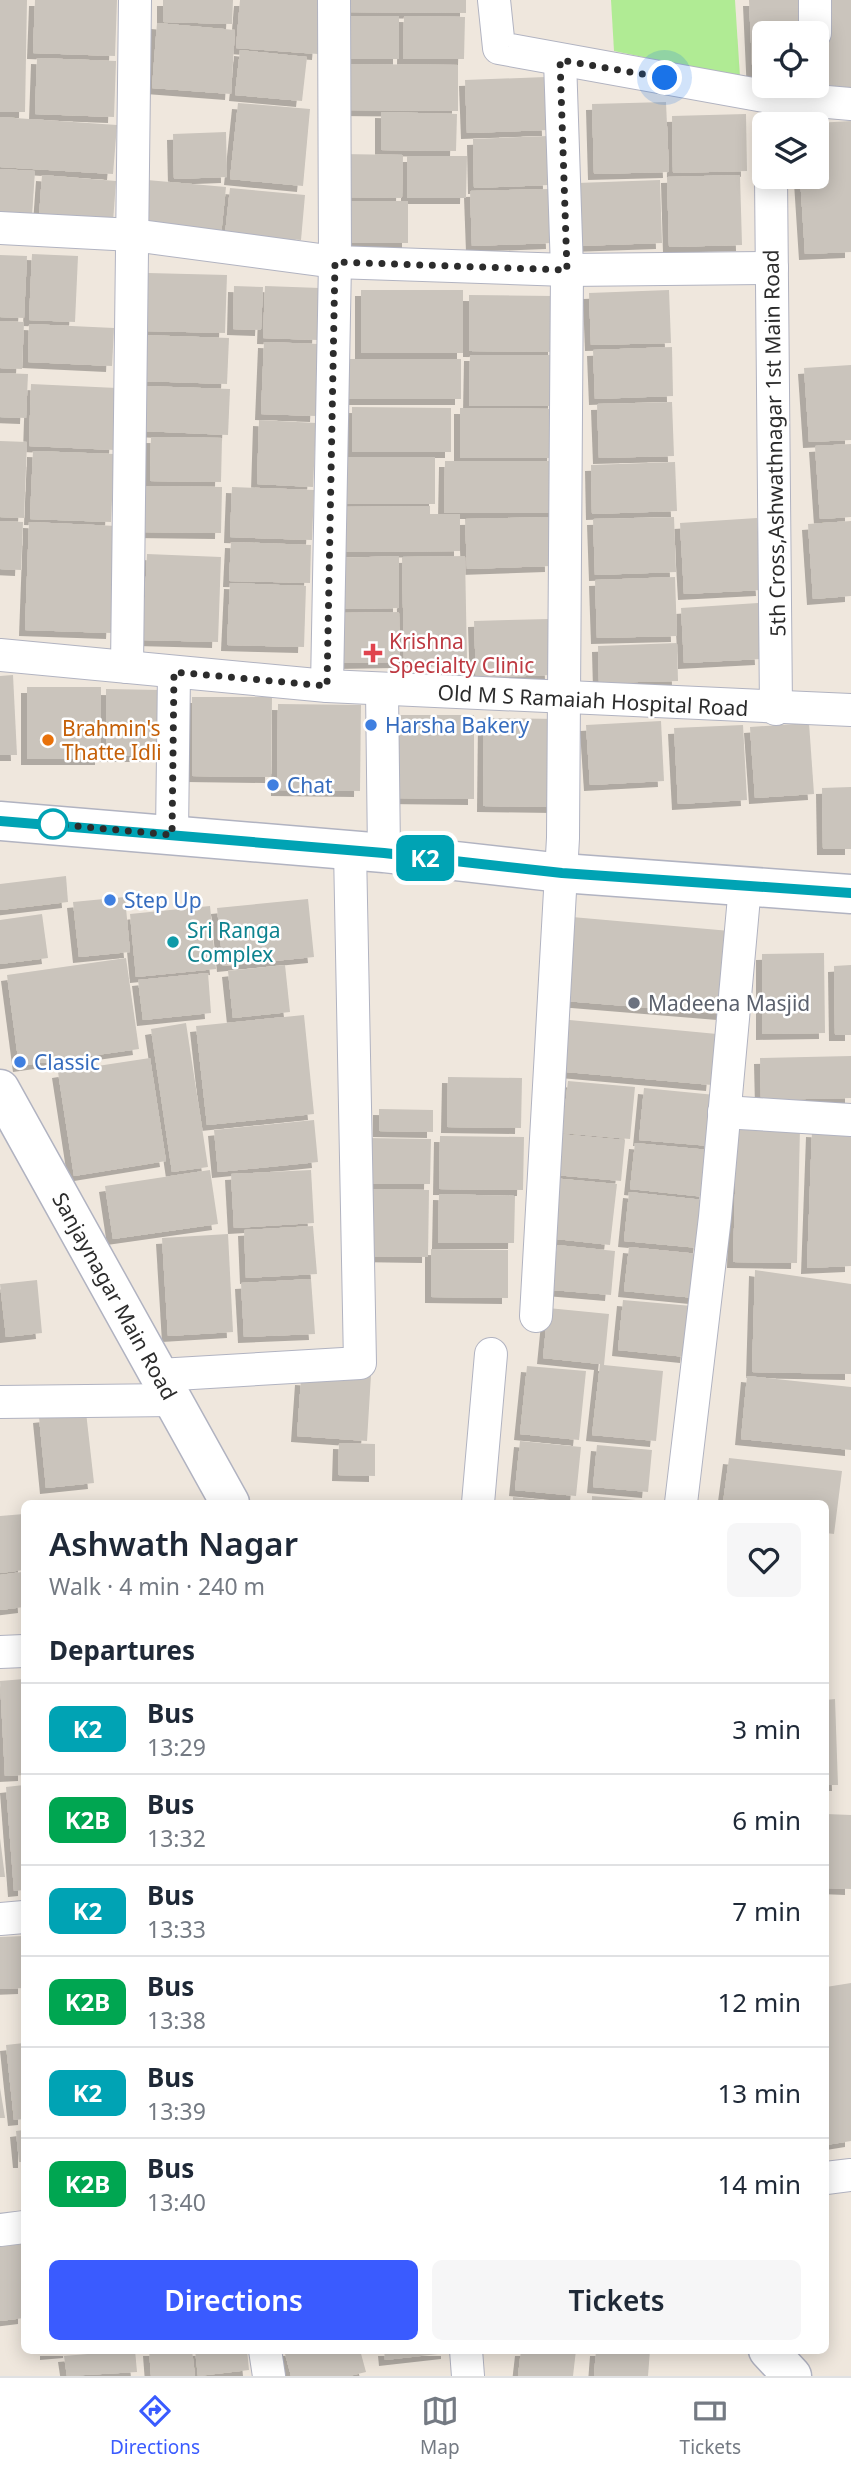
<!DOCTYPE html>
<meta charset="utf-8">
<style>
body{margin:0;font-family:"Noto Sans",sans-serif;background:#f6f6f7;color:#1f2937;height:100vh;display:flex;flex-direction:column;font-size:26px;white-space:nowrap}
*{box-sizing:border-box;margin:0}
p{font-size:23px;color:#747a83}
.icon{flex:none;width:38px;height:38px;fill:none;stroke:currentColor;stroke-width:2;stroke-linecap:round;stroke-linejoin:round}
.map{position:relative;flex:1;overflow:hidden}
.drawer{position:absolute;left:21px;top:1500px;width:808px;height:854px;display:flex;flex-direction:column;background:#fff;border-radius:10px;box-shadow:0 4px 18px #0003}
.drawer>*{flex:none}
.badge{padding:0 14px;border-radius:10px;font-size:24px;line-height:46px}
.tools{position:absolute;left:752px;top:21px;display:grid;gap:14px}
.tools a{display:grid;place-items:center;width:77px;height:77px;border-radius:10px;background:#fff;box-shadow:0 4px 18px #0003;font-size:35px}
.you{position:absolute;width:35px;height:35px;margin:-18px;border:5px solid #fff;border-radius:50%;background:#1a73e8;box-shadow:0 0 0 10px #1a73e833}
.map>.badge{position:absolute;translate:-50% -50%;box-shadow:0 0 0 4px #fff}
h2{padding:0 28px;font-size:26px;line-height:63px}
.round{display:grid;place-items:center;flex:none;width:74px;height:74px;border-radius:10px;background:#f6f6f7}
.overview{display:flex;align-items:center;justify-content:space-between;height:119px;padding:0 28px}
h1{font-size:33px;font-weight:600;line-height:52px}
.button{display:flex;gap:14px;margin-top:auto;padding:14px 28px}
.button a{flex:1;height:80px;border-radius:10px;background:#3a5bff;color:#fff;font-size:28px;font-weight:600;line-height:80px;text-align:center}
.button a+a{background:#f6f6f7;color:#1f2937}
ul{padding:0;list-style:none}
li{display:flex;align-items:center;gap:21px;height:91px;padding:0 28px;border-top:2px solid #e0e1e3}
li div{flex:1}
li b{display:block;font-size:26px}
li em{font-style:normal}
li .badge{min-width:77px;font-weight:700;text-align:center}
.dock{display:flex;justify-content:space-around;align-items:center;height:98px;border-top:2px solid #e0e1e3;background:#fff;font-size:19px;color:#747a83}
.dock a{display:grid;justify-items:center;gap:4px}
.dock .current{color:#3a5bff}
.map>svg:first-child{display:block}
.green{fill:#b0eb94}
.building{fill:#cac4bc;filter:url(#shadow)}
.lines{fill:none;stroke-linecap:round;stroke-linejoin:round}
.minor-casing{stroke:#b1b3c1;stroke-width:34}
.tertiary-casing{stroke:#b1b3c1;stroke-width:41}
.minor{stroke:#fff;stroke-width:32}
.tertiary{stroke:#fff;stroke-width:38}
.line-casing{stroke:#fff;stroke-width:16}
.line{stroke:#00a3b4;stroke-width:10}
.walk{stroke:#2c2c2c;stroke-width:7;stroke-dasharray:0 12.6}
.health-dot{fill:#e0444e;stroke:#fff;stroke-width:2.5}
.shop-dot{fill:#3f7fe0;stroke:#fff;stroke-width:2.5}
.food-dot{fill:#e8710a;stroke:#fff;stroke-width:2.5}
.stop-dot{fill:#fff;stroke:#00a3b4;stroke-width:3.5}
.culture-dot{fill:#0f9aa8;stroke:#fff;stroke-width:2.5}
.worship-dot{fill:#6b7280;stroke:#fff;stroke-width:2.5}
.labels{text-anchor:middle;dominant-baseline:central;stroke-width:5;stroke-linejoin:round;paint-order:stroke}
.street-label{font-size:21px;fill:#2c2c2c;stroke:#fff}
.health-label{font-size:21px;fill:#be3a42;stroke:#fff;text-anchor:start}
.shop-label{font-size:21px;fill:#366cbe;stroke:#fff;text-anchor:start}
.food-label{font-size:21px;fill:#c56008;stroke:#fff;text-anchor:start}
.culture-label{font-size:21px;fill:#0d838f;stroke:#fff;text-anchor:start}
.worship-label{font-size:21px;fill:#5b616d;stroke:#fff;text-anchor:start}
</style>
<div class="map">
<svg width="851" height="2376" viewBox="0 0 851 2376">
<defs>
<filter id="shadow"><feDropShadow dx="-6" dy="6" stdDeviation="0" flood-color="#0004"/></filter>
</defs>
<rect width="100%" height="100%" fill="#efe7dd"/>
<polygon class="green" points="611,0 735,0 740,77 614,51"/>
<g class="building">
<polygon points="0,0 27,0 25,112 0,112"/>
<polygon points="35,0 117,0 115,56 33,53"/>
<polygon points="163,0 233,0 232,24 163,22"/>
<polygon points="240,0 322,0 318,54 236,48"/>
<polygon points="344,0 466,0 466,13 344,12"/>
<polygon points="749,0 805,0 806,33 765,33 765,86 753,87"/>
<polygon points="824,0 851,0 851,92 825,92"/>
<rect x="341" y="16" width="58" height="43"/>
<polygon points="404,16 465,17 464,59 403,59"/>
<polygon points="157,23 235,30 231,94 152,88"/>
<polygon points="240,50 307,57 302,101 235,95"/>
<polygon points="37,58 116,61 114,117 35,114"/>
<polygon points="344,64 458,65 458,111 343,110"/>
<polygon points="546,77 548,130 467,133 465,80"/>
<polygon points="666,102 669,172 594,174 592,104"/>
<polygon points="238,103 310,109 303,186 230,179"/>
<polygon points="381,112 457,114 456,151 381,150"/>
<polygon points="746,114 747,171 673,173 672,116"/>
<polygon points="0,117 117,125 113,174 0,167"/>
<polygon points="851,121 851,252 805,254 800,177 817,177 817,123"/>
<polygon points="226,132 227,177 174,179 173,134"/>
<polygon points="548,136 549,185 474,188 473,139"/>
<polygon points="341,154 403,155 402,198 341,197"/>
<polygon points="407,156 467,156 466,198 407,198"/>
<polygon points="0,169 35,171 32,216 0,214"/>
<polygon points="42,175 116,181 113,222 39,217"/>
<polygon points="740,175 742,245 669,247 667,177"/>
<polygon points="147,180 226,187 221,235 143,228"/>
<polygon points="660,180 662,243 578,246 577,183"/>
<polygon points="230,188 305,195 301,240 225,234"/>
<polygon points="550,189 552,243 472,246 470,191"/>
<rect x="350" y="201" width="58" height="42"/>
<polygon points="32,254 78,256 75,322 29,320"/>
<polygon points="0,255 27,256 24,318 0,317"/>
<polygon points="148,273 227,275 225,333 146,331"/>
<polygon points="234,286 263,287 261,330 233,329"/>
<polygon points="265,286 320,288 318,340 263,338"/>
<rect x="361" y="290" width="102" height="63"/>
<polygon points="669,290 671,343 591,345 589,293"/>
<polygon points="469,295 554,296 554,352 469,351"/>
<polygon points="0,321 24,322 22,369 0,368"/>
<polygon points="29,324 114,328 112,366 28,362"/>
<polygon points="141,335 229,338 227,384 140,381"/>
<polygon points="264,342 319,344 316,416 261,414"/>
<polygon points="672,347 673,396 595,399 593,350"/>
<polygon points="470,355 554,355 554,406 469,406"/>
<polygon points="340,359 461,359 461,399 339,399"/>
<polygon points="851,365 851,440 809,442 804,368"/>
<polygon points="0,373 28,374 26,418 0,417"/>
<polygon points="31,384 117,388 115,450 29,446"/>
<polygon points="144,386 230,389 228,435 143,431"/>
<polygon points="672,402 674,456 599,458 597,404"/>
<polygon points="352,407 451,408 451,452 352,452"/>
<polygon points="460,408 554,409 553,458 460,458"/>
<polygon points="259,420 316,423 313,487 257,484"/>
<polygon points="151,437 222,438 221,482 150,481"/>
<polygon points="0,441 27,442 24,518 0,517"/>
<polygon points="851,444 851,517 820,519 815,446"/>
<polygon points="33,451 114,454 111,522 30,519"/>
<rect x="343" y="457" width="92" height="47"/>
<polygon points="445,461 556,461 556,513 444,513"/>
<polygon points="675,462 677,511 592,514 591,465"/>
<polygon points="141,486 222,487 221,533 140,532"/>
<polygon points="232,487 314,490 312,540 230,537"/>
<polygon points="430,506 430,514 460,514 460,551 341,552 340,507"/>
<polygon points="550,517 551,566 467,569 465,519"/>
<polygon points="674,517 676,572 595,575 593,519"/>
<polygon points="757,518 762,590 684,594 680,523"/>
<polygon points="0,521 23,522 21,570 0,569"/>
<polygon points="851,521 851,596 813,599 808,524"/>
<polygon points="29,522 117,526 112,633 25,630"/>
<polygon points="231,542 311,545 310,583 229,581"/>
<polygon points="147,554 221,557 218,642 143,640"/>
<polygon points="399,556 399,608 341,609 340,558"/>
<polygon points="465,556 467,660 404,661 402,557"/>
<polygon points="675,577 677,636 597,638 595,580"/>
<polygon points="230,583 306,586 304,647 227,645"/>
<polygon points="758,603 761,659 684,663 681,608"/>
<polygon points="399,612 400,662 342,663 341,613"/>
<polygon points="549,619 551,675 476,678 474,621"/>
<polygon points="677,643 678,681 599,683 598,646"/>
<polygon points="13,675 17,755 0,755 0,676"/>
<rect x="27" y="687" width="74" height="72"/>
<polygon points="106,689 161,690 161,756 106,756"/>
<polygon points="192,697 272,697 271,777 192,776"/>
<polygon points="278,704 361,705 360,791 277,790"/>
<polygon points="394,715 474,715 474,799 393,798"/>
<polygon points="484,718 559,719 558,807 483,806"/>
<polygon points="661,721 664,781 590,785 586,725"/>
<polygon points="809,723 814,794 755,798 750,727"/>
<polygon points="743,725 747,800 678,804 674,728"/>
<polygon points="851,787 851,849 823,849 822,788"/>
<polygon points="66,876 68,902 0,910 0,884"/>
<polygon points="125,897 130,952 79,957 73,902"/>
<polygon points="308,899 314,957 223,966 217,908"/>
<polygon points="210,906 216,969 136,977 130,914"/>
<polygon points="42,914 48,958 0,964 0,920"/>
<polygon points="572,917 730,931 723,1014 565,1001"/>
<polygon points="824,953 825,1033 762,1034 762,954"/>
<polygon points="126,958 139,1049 19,1066 7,975"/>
<polygon points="285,965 290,1012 233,1018 228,971"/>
<polygon points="851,965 851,1035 835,1035 834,966"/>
<polygon points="208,973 211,1013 143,1020 138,980"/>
<polygon points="304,1015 314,1114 207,1125 196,1026"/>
<polygon points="559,1019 717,1034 712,1085 555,1071"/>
<polygon points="186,1023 208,1167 172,1172 151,1029"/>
<polygon points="851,1056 851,1098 761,1100 760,1058"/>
<polygon points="150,1058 166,1161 74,1176 58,1072"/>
<polygon points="448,1077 522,1078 521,1128 447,1127"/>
<polygon points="568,1081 635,1087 630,1139 562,1133"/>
<polygon points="644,1088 715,1095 710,1146 639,1140"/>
<polygon points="379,1109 433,1110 433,1132 379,1131"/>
<polygon points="314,1120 318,1162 218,1172 214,1130"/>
<polygon points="737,1125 800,1127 797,1263 733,1262"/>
<polygon points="812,1131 851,1133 851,1266 807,1268"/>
<polygon points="559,1134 625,1140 621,1181 555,1175"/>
<polygon points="440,1136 524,1137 523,1190 439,1189"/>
<polygon points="366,1138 431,1139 430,1184 365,1184"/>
<polygon points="635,1143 709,1150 705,1197 630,1189"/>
<polygon points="210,1170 218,1224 113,1239 105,1186"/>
<polygon points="311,1170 314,1223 234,1228 231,1174"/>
<polygon points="552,1178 617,1184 610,1245 547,1238"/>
<polygon points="361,1189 429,1190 428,1257 360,1256"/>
<polygon points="629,1192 704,1200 699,1248 624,1241"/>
<polygon points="439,1194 515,1196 514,1243 438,1243"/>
<polygon points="313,1226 317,1274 246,1278 244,1230"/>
<polygon points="228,1234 233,1332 168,1336 162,1238"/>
<polygon points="557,1245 615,1251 611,1295 552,1290"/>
<polygon points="629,1247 699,1254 695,1298 624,1291"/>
<polygon points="431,1249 508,1250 508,1298 431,1297"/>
<polygon points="755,1270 851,1284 851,1374 752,1372"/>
<polygon points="311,1279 315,1334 244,1337 241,1283"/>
<polygon points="37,1280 42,1333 6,1337 0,1284"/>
<polygon points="623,1300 692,1306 686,1357 618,1350"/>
<polygon points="548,1308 609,1314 604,1365 663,1371 656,1441 592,1435 600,1364 543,1358"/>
<polygon points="527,1366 586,1371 579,1440 520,1434"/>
<polygon points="333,1373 371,1375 367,1441 297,1436 301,1379 332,1381"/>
<polygon points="747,1376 851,1387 851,1450 741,1439"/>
<polygon points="86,1412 94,1483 46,1488 39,1417"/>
<polygon points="520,1441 581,1447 576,1496 515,1490"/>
<polygon points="339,1443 375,1444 375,1476 338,1475"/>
<polygon points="597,1445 652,1450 648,1492 593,1487"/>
<polygon points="729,1458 842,1471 834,1534 826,1533 826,1503 723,1503"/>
<polygon points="592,1496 647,1501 647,1503 592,1503"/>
<polygon points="513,1497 554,1501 554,1503 513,1503"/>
<polygon points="24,1514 24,1570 0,1573 0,1516"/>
<polygon points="22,1572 24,1607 0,1610 0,1575"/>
<polygon points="24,1679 24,1775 5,1776 0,1681"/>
<polygon points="835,1699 838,1785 826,1785 826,1700"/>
<polygon points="24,1785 24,1890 14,1891 6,1787"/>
<polygon points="826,1814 851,1815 851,1889 826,1888"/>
<polygon points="0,1838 5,1877 0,1877"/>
<polygon points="24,1936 24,1988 0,1989 0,1937"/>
<polygon points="851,1983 851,2141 826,2145 826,1987"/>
<polygon points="24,2043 24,2119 14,2120 6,2045"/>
<polygon points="0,2088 5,2118 0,2118"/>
<polygon points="24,2130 24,2162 19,2162 16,2131"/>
<polygon points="24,2240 24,2318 0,2321 0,2243"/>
<polygon points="46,2350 69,2350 69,2352 46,2354"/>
<polygon points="135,2350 137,2372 67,2376 64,2356"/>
<polygon points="149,2350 192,2350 195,2376 151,2376"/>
<polygon points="195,2350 247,2350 249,2370 198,2376"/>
<polygon points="284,2350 360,2350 366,2372 349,2376 291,2376"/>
<polygon points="384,2350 447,2350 447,2353 385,2360"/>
<polygon points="521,2350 576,2350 573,2376 518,2376"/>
<polygon points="596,2350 650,2350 648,2376 594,2376"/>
</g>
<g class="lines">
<g class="minor-casing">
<g id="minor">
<polyline points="494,0 499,48 770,97 851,104"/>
<polyline points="815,0 815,33"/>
<polyline points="771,177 776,709"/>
<polyline points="0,228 133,235 335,262 567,270 772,268"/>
<polyline points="0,655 327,686 851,710"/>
<polyline points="127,667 135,0"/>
<polyline points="327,686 335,262 334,0"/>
<polyline points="382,690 384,853"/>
<polyline points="172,835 174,672"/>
<polyline points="724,1112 851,1120"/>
<polyline points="536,1316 563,838 567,270 560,60"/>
<polyline points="159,1375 360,1363 350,850"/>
<polyline points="0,1402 173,1400"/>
<polyline points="478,1503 491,1354"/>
<polyline points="681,1503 715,1217 745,886"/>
<polyline points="0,1652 24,1651"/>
<polyline points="0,1919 24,1917"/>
<polyline points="826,2178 851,2175"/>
<polyline points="0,2230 24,2227"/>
<polyline points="265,2350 269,2376"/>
<polyline points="466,2350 468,2376"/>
</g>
</g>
<g class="tertiary-casing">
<g id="tertiary">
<polyline points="0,821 384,853 562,873 851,894"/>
<polyline points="0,1089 230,1503"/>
<polyline points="768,2350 792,2376"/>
</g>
</g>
<use href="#minor" class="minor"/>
<use href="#tertiary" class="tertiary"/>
</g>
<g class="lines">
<g class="line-casing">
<polyline id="line" points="0,821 384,853 562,873 851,893"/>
</g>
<use href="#line" class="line"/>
<polyline class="walk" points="53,824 172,835 174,672 327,686 335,262 567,270 560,60 665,78"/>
</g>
<path class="health-dot" d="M369.5 642.5h7v7h7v7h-7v7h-7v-7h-7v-7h7z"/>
<g class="shop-dot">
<circle cx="371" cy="725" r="7"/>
<circle cx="273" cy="785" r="7"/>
<circle cx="110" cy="900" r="7"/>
<circle cx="20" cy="1062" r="7"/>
</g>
<circle class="food-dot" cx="48" cy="740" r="7"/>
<circle class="stop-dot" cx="53" cy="824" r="14"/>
<circle class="culture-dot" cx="173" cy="942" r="7"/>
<circle class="worship-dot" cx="634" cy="1003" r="7"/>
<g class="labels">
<g class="street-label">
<text transform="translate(774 443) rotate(-91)">5th Cross,Ashwathnagar 1st Main Road</text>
<text transform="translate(593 700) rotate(3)">Old M S Ramaiah Hospital Road</text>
<text transform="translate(115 1296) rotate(61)">Sanjaynagar Main Road</text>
</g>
<g class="health-label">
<text x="389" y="641">Krishna<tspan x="389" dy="24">Specialty Clinic</tspan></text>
</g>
<g class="shop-label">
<text x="385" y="725">Harsha Bakery</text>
<text x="287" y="785">Chat</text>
<text x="124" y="900">Step Up</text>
<text x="34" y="1062">Classic</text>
</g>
<g class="food-label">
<text x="62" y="728">Brahmin's<tspan x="62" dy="24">Thatte Idli</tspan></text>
</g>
<g class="culture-label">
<text x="187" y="930">Sri Ranga<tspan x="187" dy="24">Complex</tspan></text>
</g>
<g class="worship-label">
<text x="648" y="1003">Madeena Masjid</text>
</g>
</g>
</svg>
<div class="tools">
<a><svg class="icon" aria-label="locate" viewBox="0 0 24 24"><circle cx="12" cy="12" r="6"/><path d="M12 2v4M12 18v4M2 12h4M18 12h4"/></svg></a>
<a><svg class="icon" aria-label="layers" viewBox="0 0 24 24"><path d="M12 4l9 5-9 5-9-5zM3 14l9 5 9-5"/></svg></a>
</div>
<div class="you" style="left:665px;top:78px"></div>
<b class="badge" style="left:425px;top:858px;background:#00a3b4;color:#fff">K2</b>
<section class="drawer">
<div class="overview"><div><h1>Ashwath Nagar</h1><p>Walk · 4 min · 240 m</p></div><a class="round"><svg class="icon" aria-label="heart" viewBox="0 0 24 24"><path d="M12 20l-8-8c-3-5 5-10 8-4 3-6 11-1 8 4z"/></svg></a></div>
<h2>Departures</h2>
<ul>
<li><span class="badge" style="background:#00a3b4;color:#fff">K2</span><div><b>Bus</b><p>13:29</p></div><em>3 min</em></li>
<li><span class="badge" style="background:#00a651;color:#fff">K2B</span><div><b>Bus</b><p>13:32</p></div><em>6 min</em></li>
<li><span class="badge" style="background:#00a3b4;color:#fff">K2</span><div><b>Bus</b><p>13:33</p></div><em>7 min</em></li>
<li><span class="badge" style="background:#00a651;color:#fff">K2B</span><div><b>Bus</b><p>13:38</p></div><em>12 min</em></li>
<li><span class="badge" style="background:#00a3b4;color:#fff">K2</span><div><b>Bus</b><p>13:39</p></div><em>13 min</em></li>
<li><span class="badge" style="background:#00a651;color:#fff">K2B</span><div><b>Bus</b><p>13:40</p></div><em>14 min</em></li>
</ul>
<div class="button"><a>Directions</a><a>Tickets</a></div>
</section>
</div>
<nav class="dock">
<a class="current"><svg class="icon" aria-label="directions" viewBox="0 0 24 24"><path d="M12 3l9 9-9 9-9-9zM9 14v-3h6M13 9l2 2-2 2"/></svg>Directions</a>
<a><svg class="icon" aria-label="map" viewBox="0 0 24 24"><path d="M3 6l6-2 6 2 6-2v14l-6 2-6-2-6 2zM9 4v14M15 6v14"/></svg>Map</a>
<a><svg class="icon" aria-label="tickets" viewBox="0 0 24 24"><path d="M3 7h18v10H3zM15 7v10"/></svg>Tickets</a>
</nav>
